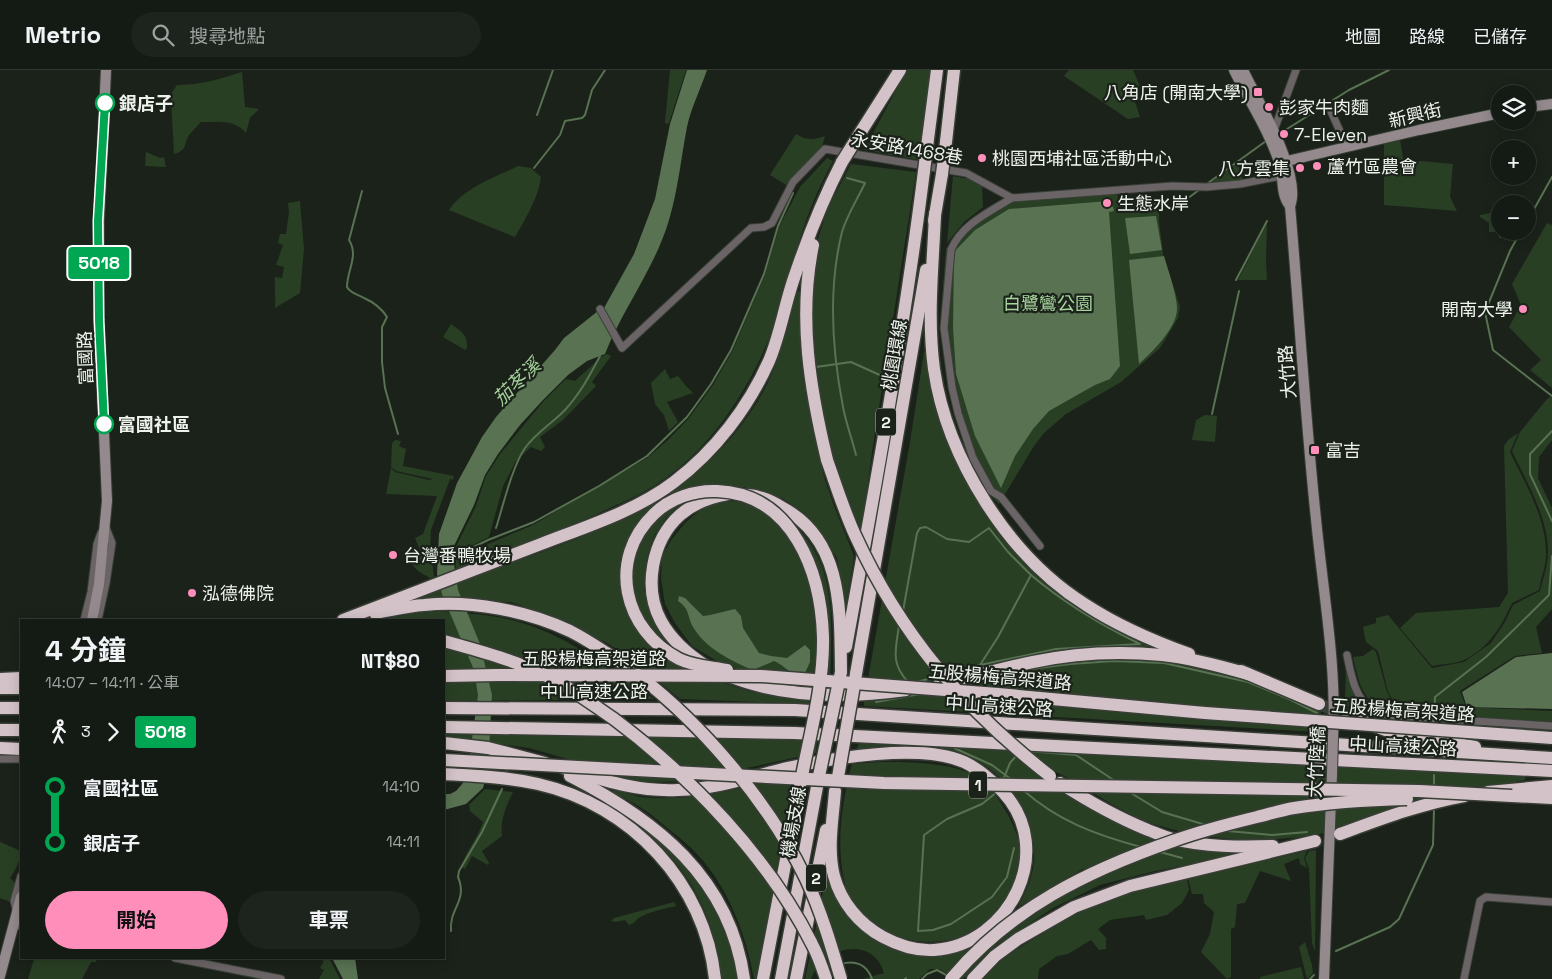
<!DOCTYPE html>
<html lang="zh-TW">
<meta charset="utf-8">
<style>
body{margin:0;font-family:"Space Grotesk","Noto Sans TC",sans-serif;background:#1d231d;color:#f1f3f6;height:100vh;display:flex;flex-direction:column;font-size:19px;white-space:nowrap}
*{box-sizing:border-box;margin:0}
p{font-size:16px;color:#9da1a0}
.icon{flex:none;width:28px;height:28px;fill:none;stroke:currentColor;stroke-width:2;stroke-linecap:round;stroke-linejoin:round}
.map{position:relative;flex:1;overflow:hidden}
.sheet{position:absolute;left:20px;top:549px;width:425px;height:340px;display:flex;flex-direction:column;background:#141a14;border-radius:0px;box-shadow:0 2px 12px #0003,0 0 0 1px #333834}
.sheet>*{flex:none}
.badge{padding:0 10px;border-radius:4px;font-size:18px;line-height:32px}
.fabs{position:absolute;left:1491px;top:15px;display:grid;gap:10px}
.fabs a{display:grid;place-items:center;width:45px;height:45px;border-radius:50%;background:#141a14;box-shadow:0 2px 12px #0003,0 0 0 1px #333834;font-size:25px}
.map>.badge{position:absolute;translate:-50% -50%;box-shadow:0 0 0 2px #fff}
.legs{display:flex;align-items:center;gap:8px;height:55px;padding:0 25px;font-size:16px}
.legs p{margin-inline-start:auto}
.overview{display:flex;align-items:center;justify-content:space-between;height:85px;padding:0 25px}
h1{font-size:28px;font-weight:700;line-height:38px}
.button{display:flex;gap:10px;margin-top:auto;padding:10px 25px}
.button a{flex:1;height:58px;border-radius:30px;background:#ff8eba;color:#111;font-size:20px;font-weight:700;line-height:58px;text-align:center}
.button a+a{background:#1d231d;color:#f1f3f6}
ul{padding:0 25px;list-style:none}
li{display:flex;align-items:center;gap:18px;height:55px;font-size:19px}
li i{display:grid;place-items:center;width:8px;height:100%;margin:0 6px;background:currentColor}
li i::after{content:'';width:12px;height:12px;margin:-6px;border:4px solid;border-radius:50%;background:#141a14}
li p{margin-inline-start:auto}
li:first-child i{background:linear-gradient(#0000 50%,currentColor 0)}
li:last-child i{background:linear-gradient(currentColor 50%,#0000 0)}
header{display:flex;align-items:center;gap:30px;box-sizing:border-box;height:70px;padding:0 25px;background:#141a14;border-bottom:1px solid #333834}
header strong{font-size:24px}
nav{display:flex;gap:28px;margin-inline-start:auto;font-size:18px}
.search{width:350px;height:45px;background:#1d231d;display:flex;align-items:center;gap:12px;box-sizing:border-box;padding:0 18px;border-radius:28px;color:#9da1a0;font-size:19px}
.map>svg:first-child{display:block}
.green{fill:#293f24}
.water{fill:#587252}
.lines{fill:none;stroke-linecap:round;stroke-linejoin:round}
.stream{stroke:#587252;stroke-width:2}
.highway-tunnel{stroke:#3b413a;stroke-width:12;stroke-dasharray:12 6;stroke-linecap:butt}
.street-casing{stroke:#393f37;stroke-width:9}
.secondary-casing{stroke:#393f37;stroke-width:12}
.highway-casing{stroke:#393f37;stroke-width:15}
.street{stroke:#6a6466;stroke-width:7}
.secondary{stroke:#948a8d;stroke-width:10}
.highway{stroke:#d3c3c8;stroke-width:12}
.secondary-bridge-casing{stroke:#393f37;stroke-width:12;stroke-linecap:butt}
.highway-bridge-casing{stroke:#393f37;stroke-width:15;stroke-linecap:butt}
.secondary-bridge{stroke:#948a8d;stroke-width:10}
.highway-bridge{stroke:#d3c3c8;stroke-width:12}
.line-1-casing{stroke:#fff;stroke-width:11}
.line-1{stroke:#00a651;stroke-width:8}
.poi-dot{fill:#ff8eba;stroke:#1b221a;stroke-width:2}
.stop-1-dot{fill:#fff;stroke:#00a651;stroke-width:2.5}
.labels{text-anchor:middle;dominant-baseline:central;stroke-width:4.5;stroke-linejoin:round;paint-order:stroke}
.shield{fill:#1b221a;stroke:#afb4ad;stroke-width:1}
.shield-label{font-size:16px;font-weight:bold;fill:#eef2ec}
.poi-label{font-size:18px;fill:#eef2ec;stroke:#1b221a;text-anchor:start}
.stop-label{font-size:18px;font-weight:bold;fill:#eef2ec;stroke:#1b221a;text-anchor:start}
.street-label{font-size:18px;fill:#eef2ec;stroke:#1b221a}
.park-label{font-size:18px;fill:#a7d39d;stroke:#1b221a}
.water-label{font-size:19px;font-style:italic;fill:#a5d19b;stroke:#1b221a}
</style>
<header>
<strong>Metrio</strong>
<div class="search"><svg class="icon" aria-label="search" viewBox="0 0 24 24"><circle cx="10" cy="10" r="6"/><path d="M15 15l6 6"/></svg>搜尋地點</div>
<nav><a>地圖</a><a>路線</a><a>已儲存</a></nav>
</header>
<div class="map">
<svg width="1552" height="909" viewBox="0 0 1552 909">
<rect width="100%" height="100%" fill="#1b221a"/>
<g class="green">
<polygon points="670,0 686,0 669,53 666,54 665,52"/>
<polygon points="907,0 932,0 919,90 864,80"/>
<polygon points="1069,0 1133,0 1140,16 1131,20 1140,47 1128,49 1064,6"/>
<path d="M242,2L245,37L259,39L250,48L246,63C235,49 218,52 201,52C197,56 193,61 189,65C183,75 188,80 174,84L171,28L172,22L177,15C200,15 220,9 242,2Z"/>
<path d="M796,64C807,71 813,70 825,66L821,80L788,116L770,105Z"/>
<polygon points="1400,69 1404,93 1420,91 1453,94 1450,127 1457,141 1384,135 1384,72"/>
<polygon points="146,82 160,88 164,87 166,97 145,96"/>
<path d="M827,88L833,91C817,120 805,150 796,182C790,201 786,221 780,240C758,303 722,367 667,407C651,419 633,428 614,436C563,461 509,479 456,499L455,488L533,455L647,388L667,371L689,348L713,315L733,280L765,205L779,157L800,117Z"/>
<polygon points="1238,93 1243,111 1209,114"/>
<polygon points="851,94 916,102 872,382 861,467 839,411 822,350 811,279 809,230 816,175 828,138"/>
<path d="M518,96L531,98L541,107C539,126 525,150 515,167L449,140C465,117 494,108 518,96Z"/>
<polygon points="953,106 969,109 982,116 983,137 964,152 947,173"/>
<polygon points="1111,123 1117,125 1120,132 1159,129 1159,151 1163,184 1180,237 1178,248 1160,278 1121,312 1066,344 1044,363 1034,376 999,434 987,422 970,390 950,328 940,261 946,178 967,160 1012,131"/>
<path d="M300,131L304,179L300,223L275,238C276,227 274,218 275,207L282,208L284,197L276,195L283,175L278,173L280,164H286L289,142L288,133Z"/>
<polygon points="1490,143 1500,144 1499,156 1501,169 1499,168 1498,162 1489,162 1489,153 1480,147 1480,145"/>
<polygon points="1267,153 1266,193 1267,210 1238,210"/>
<polygon points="1547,153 1552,155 1552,318 1530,300 1541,290 1509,257 1521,235 1512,214"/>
<path d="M801,221L805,311L810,343L824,407L834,436L854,486L846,538L837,488L823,465L803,442L782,428L748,418L724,415L688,429L679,436L666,448L654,466L647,487L644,520L653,547L700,600L721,612L748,621L809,629V634L680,629L639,595L609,574L553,547L511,532L414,529C453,515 492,500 531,486C624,452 705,418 759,329C779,297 786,257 796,222Z"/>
<path d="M451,254C461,261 468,265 467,278L465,280L443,267Z"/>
<polygon points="924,282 928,282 959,393 989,450 1036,500 1149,572 1148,580 1021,589 916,615 866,620 910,372"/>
<polygon points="607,284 611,286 592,312 596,316 563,350 540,367 545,377 541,381 531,377 516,391 503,416 489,467 455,484 454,481 476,436 486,406 500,384 543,332 566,309 575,311 601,287"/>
<polygon points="665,299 670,309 678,306 686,316 693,323 667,332 678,352 669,361 664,345 655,334 651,313"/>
<path d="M1552,326V370L1539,387L1538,408L1552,438V539L1536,557L1542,583L1515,586L1460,621L1466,637L1552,641V660L1441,653L1439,646H1427L1398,639L1388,622L1378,581L1366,572L1363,557L1376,553V548L1388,545L1432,598L1464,592L1491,573L1505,552L1513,535L1540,521C1543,509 1548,495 1548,483C1549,449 1526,411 1512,381L1520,362L1547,329Z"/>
<polygon points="1205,345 1217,346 1215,372 1192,370 1196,350"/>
<path d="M1518,363L1510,382C1525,413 1545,446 1546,481C1547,493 1541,508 1539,520L1512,533C1501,557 1489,578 1464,590C1455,594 1442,594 1432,596L1400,558L1416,543L1499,537L1508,523L1504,376L1508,370Z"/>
<polygon points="395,370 401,371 399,376 406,379 403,396 454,406 453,410 450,409 431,460 430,477 434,507 430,508 418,501 409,491 422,485 415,468 423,464 437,426 386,424 391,398 395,402 429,410 433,409 396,401 391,397 392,373"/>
<path d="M735,431C747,434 772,438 783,444C787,447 791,451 794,455C840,496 831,561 830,617L766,611L717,591L692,576L675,553L665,534L661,509L662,486L672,469L685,453L699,441L717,432Z"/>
<path d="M439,541C462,543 485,544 507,549C561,560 610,599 654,629L444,631V550H378L416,543Z"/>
<path d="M1373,579L1376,582L1387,622L1396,639C1390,638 1384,638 1379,636C1361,629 1357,604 1353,587L1363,586Z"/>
<path d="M1131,588C1202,593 1257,611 1321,642L1320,662L864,636V629L1060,591Z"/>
<path d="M1346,588H1350C1353,599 1356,611 1360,622C1370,644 1407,645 1427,649L1425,661C1397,659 1370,647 1345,635Z"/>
<polygon points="444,664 817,670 816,683 747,698 703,711 645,712 623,709 568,689 529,678 444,666"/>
<path d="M859,673L1526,704L1525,710C1479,719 1436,732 1392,744C1367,752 1341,760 1315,765C1263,773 1207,771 1157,755C1120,744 1091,718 1056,702L1047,710L1075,730L1118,753L1152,767L1196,780L1243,784L1155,801L1100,815L1053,838L997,875L963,909H958C966,900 975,889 985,881C1017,852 1054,830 1092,810L1083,799L1018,837C1025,823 1033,807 1034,791C1038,749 1004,696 962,685C928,677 891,681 856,681Z"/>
<path d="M881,692C909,692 952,692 977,707C991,716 1000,731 1008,745C1013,755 1020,769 1020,781C1021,794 1016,809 1010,820C1002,835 991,851 976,860C944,878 901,875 872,853C863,845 853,836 847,825C846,820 845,814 844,810C836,771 842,732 852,694Z"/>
<path d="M795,703L756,909H754C747,869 731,825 705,793C694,779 680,768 666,757C649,742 632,730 611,723L614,719C623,722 632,725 640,727C692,733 745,717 795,703Z"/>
<path d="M485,719L513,722C506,736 500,750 502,766L482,781L489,793L488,795L472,786L465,799L461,797C466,781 478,768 483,752L470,741L469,735Z"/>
<path d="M630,749C694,793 722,833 738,909H722C718,868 702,824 675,792C662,776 646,763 630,749Z"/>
<path d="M0,772L21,781C21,789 15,801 10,808L15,813L11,832L0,828Z"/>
<polygon points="1316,780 1315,882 1312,873 1309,799 1305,788 1309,781"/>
<polygon points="1307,781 1304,788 1307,798 1300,794 1299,788 1284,794 1291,811 1260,801 1245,833 1237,834 1235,857 1231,859 1231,907 1227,909 1201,882 1210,864 1214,842 1204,833 1203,824 1192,824 1188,808"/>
<path d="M828,799L870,865L895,880L921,885H943L955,881L989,864L948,904L939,899H930L919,909H863L884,903C873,864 822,877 811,909H805Z"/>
<polygon points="1187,809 1189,820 1182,833 1167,845 1146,850 1144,845 1110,850 1098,859 1106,868 1106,879 1099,880 1091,870 1068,884 1057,886 1039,899 1038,909 983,909 1006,886 1066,849 1101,833 1141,819"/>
<path d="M674,832L676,836C665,839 639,843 634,853L629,855L625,850L615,852L611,851L614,848Z"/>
<polygon points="1305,872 1312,895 1313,903 1307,909 1299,877"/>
<polygon points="28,888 97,888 96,892 91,892 82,909 28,909 34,889"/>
<polygon points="318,888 329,888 340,909 319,909 324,900 320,898 324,891"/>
<polygon points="1301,897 1304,909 1260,909 1260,907"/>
</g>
<g class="water">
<path d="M687,0H707C701,18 691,38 687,57C681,88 678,120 669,150C655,198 623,238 605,284L587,291L568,305L542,331L520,355L498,384L485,405L474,435L452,480L458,520L480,574L492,625L488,700L483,718L466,734L444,740V724H450L456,721L463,713L468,698L478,625L474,600L442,524L437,504L439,464L457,413L482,367L496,347L555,280L564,268L598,241L604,238L634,184L655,129L670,54Z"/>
<polygon points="1108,131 1110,136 1113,137 1114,141 1109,142 1120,296 1110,309 1095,315 1049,341 1033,359 1015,386 1001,418 975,366 956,304 953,258 954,182 975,160 1009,139"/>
<polygon points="1158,132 1169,134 1169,139 1158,137 1119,142 1118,136"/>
<polygon points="1156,146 1162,180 1130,184 1125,148"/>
<path d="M1164,186C1168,200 1178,228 1177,240C1176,259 1152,282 1139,294L1129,190Z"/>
<path d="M679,526L685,528L703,546L710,545L735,539L741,546L743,558L759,583L771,586L787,588L805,575L810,580V592L805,603L795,605C787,600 783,595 774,591L753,600C731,591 705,578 693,557C687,546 690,539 678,531Z"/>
<polygon points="1552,583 1552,639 1467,637 1462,622 1516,587"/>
<polygon points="332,888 355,888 358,909 343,909"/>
</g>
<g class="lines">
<g class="stream">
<polyline points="537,45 553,0"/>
<polyline points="1279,64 1349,20 1389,0"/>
<polyline points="534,98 560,65 565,51 582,48 585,45 592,20 605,0"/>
<path d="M847,108L865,113C858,128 847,145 842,162C828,218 832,280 843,337C846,353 852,369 856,385"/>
<polyline points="1208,113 1266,71"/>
<path d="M362,121L349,170C359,186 347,200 347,217C351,224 358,224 364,228C373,232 382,239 387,247L382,257V292L385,318L398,364"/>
<polyline points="1169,137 1176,137 1199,120"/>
<polyline points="1528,150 1552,107"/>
<polyline points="1521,161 1510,181 1485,242 1493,280 1552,326"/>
<polyline points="1236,210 1267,151"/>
<polyline points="816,297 851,292 882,306"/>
<polyline points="1212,344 1239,221"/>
<polyline points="1552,361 1530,384 1530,404 1552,451"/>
<path d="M496,458C503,436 512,397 525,378C536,363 551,354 564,341C580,324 590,305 600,286"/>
<polyline points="453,487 488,470 534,452 599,416 647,386 687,347 711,314 731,280 764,204 778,156 793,123"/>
<path d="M1031,505C1064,533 1099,554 1138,573"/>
<polyline points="903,541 917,463 920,458 926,457 947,469 969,472 989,458 1008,482 1031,505 998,567 980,595 1056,579 1140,574"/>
<path d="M899,555C896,579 890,593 908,612"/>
<polyline points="948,603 980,595"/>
<polyline points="917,612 939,606"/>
<polyline points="961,615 1015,605 1031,599 1070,594 1114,591 1164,593 1248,612 1289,629 1317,643"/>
<polyline points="876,632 920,624"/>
<polyline points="1434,647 1435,627 1486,587 1549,525 1552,486"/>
<polyline points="954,678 992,695 1012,710"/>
<polyline points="1028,681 1076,685 1115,711"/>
<polyline points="1003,710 1010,693 1016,686"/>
<polyline points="1434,717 1434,705"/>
<path d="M1023,720C1058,751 1096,765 1141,777"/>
<polyline points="997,722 982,734 947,749 924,765 918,861 933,860 951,854 992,827 1007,807 1014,778"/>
<polyline points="1131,723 1162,742 1206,755"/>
<polyline points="1228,761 1272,765 1307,762"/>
<polyline points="1160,782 1182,788"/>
<path d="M451,861C449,838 468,831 458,807L459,801L482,762L502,719"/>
<polyline points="1336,881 1390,857 1399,849 1433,775 1434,739"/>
<path d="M841,894C855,890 867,894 872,909"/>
<polyline points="905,909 906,908"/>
<polyline points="922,909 927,904 937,900 948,906"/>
<polyline points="1310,909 1314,905"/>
</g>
<polyline class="highway-tunnel" points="1319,634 1348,646"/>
<g class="street-casing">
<g id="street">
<polyline points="1329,37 1347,77"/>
<polyline points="1273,63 1296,0"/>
<path d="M1012,128C989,142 961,155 951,180L944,258L952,317L958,343L973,388L991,421L1001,427L1040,476"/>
<polyline points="600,239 622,278 751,158 764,157 772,153 793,112 825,79 966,103 1012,128 1172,116 1206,117 1240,114 1281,106"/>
<polyline points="84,550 91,522 97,474 101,463"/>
<polyline points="98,550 106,513 112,473 106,458"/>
<path d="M1347,585C1351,605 1355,630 1374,641C1379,644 1387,644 1393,646L1552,656"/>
<polyline points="0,689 21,689"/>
<polyline points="20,856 14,831 21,806"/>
<polyline points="175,888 281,909"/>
<polyline points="1464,909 1480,831 1486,827 1552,832"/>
</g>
</g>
<g class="secondary-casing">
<g id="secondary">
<path d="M1234,0C1249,31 1270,62 1280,95C1284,109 1280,124 1290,136"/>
<path d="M1243,0C1257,30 1303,105 1290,136C1299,240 1305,345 1316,449C1323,523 1337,595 1333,668"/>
<polyline points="1528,37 1552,34"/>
<polyline points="1280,97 1287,91 1419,60 1500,43"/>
<polyline points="92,550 99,514 107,431 99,250 99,151 106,0"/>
<polyline points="0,906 21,827"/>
<polyline points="1324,909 1332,704"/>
</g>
</g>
<g class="highway-casing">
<g id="highway">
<polyline points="862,60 900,0"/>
<polyline points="928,69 937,0"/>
<polyline points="946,72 954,0"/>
<path d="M935,144C933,195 927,248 934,299C947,389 1009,487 1086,535C1118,556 1153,571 1189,584"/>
<polyline points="934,151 942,104"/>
<path d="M813,175C798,248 810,319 827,390"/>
<path d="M748,425C761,426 772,431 783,438C844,471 840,543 841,602"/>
<path d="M375,543C392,540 408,536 424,535C472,530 527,541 570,561C590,571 609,585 628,597"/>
<path d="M343,550C409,524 475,500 541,474C585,457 636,441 674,412C715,381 748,338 769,291C780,265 784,238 793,211C806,172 823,129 842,92"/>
<path d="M846,577C875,419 904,261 924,101"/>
<path d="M706,596C687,584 672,571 661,551C643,518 652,470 680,445C694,433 710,427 728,424"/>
<polyline points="1241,601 1319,634"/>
<polyline points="856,604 926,200"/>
<path d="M731,607C786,628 849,628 906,620"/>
<polyline points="0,609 21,608"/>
<path d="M940,613C972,607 1002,598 1033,592C1075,583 1120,581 1162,585C1191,588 1220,596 1248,604"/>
<polyline points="0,618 21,618"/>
<polyline points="0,638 21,638"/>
<polyline points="444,638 795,640 1552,688"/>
<polyline points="1348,646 1394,663 1475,677"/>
<polyline points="444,657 795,663 1552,701"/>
<polyline points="0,660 21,660"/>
<polyline points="444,673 488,678 545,693"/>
<polyline points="0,678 21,679"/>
<path d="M564,698C603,710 636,722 678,720C715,719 751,707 787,698C832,688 921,673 964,692C977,698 993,711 1003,722C1057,780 1010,875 934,880C917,881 898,875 883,867C859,854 841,832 834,806C827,779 833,748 835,721"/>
<path d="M444,704C475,706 507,707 538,714C631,735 705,813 715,909"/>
<path d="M570,706C656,750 730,808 744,909"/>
<path d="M1060,713C1088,731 1116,747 1148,760C1156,763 1164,767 1173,769C1205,777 1240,777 1273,776"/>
<polyline points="1488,722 1552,716"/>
<polyline points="1512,726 1552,728"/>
<path d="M1340,764C1381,749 1420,734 1464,726"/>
<polyline points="763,909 800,717"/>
<polyline points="781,909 819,706"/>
<polyline points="796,909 826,760"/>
<polyline points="973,909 995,886 1018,869 1074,837 1130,816 1315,771"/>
</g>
</g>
<use href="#street" class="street"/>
<use href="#secondary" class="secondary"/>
<use href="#highway" class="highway"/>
<g class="secondary-bridge-casing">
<polyline id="secondary-bridge" points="1332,704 1333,668"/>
</g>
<g class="highway-bridge-casing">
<g id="highway-bridge">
<polyline points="842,92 862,60"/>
<polyline points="924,101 928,69"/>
<polyline points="942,104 946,72"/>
<path d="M827,390C836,415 844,441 855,465C900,564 965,640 1050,706"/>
<path d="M444,571C480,581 514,590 547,606C571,618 592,634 614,649C690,706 769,788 812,874C818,885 822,897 826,909"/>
<path d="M727,600C711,597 693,596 679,589C623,560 607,489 654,444C670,428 695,420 717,421C793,424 821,502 823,567C824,617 809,667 800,716"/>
<path d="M638,605C703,655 770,734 806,809C821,841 831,875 841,909"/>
<polyline points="444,606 497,605 761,606 998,624 1205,643 1552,668"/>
<polyline points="444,690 884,713 1419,721 1512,726"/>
<polyline points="819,706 841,602"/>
<polyline points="838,707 856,604"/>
<path d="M951,909C1011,838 1087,801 1173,771C1201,761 1228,754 1257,747C1269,744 1282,740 1294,738C1332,732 1369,730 1407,729"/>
</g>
</g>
<use href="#secondary-bridge" class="secondary-bridge"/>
<use href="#highway-bridge" class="highway-bridge"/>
</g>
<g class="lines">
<g class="line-1-casing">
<polyline id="line-1" points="104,354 99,250 98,151 105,33"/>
</g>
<use href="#line-1" class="line-1"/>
</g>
<g class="poi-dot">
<rect x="1253" y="17" width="10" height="10" rx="2.5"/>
<circle cx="1269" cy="37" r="5"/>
<circle cx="1284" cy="64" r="5"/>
<circle cx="982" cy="88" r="5"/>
<circle cx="1317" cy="96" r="5"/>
<circle cx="1300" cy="98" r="5"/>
<circle cx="1107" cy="133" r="5"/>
<circle cx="1523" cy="239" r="5"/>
<rect x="1310" y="375" width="10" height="10" rx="2.5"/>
<circle cx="393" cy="485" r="5"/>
<circle cx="192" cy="523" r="5"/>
</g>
<g class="stop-1-dot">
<circle cx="105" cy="33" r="9"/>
<circle cx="104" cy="354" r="9"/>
</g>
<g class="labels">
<g class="shield">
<rect x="876" y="338.5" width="20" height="27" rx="4"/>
<rect x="969" y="701.5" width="18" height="27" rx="4"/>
<rect x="806" y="794.5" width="20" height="27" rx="4"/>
</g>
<g class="shield-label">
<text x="886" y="352">2</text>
<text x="978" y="715">1</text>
<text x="816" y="808">2</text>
</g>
<g class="poi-label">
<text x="1248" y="22" text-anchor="end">八角店 (開南大學)</text>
<text x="1279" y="37">彭家牛肉麵</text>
<text x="1294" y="64">7-Eleven</text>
<text x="992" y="88">桃園西埔社區活動中心</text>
<text x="1327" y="96">蘆竹區農會</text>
<text x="1290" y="98" text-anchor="end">八方雲集</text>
<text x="1117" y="133">生態水岸</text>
<text x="1513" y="239" text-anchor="end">開南大學</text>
<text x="1325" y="380">富吉</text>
<text x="403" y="485">台灣番鴨牧場</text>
<text x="202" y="523">泓德佛院</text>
</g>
<g class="stop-label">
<text x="119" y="33">銀店子</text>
<text x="118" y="354">富國社區</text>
</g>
<g class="street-label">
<text transform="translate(1415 45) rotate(-13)">新興街</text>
<text transform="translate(907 78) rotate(10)">永安路1468巷</text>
<text transform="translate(894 285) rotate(-80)">桃園環線</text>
<text transform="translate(85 288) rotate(-92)">富國路</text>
<text transform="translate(1287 302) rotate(-95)">大竹路</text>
<text x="594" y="588">五股楊梅高架道路</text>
<text transform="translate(1000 607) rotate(5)">五股楊梅高架道路</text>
<text x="594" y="621">中山高速公路</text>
<text transform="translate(999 636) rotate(4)">中山高速公路</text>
<text transform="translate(1403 640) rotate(4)">五股楊梅高架道路</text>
<text transform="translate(1403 676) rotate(3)">中山高速公路</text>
<text transform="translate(1316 692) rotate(-87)">大竹陸橋</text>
<text transform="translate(793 752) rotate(-80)">機場支線</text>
</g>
<g class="park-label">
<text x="1048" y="233">白鷺鸞公園</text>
</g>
<g class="water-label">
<text transform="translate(517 312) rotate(-44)">茄苳溪</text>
</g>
</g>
</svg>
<div class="fabs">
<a><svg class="icon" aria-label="layers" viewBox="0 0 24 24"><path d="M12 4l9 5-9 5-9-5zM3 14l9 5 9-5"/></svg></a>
<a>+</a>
<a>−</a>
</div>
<b class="badge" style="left:99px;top:193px;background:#00a651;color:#fff">5018</b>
<section class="sheet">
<div class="overview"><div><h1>4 分鐘</h1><p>14:07 – 14:11 · 公車</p></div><b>NT$80</b></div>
<div class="legs"><svg class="icon" aria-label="walk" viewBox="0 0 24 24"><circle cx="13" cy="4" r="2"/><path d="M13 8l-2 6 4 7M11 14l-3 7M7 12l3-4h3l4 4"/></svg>3<svg class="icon" aria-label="forward" viewBox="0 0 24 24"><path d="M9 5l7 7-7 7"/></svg><b class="badge" style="background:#00a651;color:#fff">5018</b></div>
<ul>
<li><i style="color:#00a651"></i><b>富國社區</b><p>14:10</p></li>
<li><i style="color:#00a651"></i><b>銀店子</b><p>14:11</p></li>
</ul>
<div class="button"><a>開始</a><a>車票</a></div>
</section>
</div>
